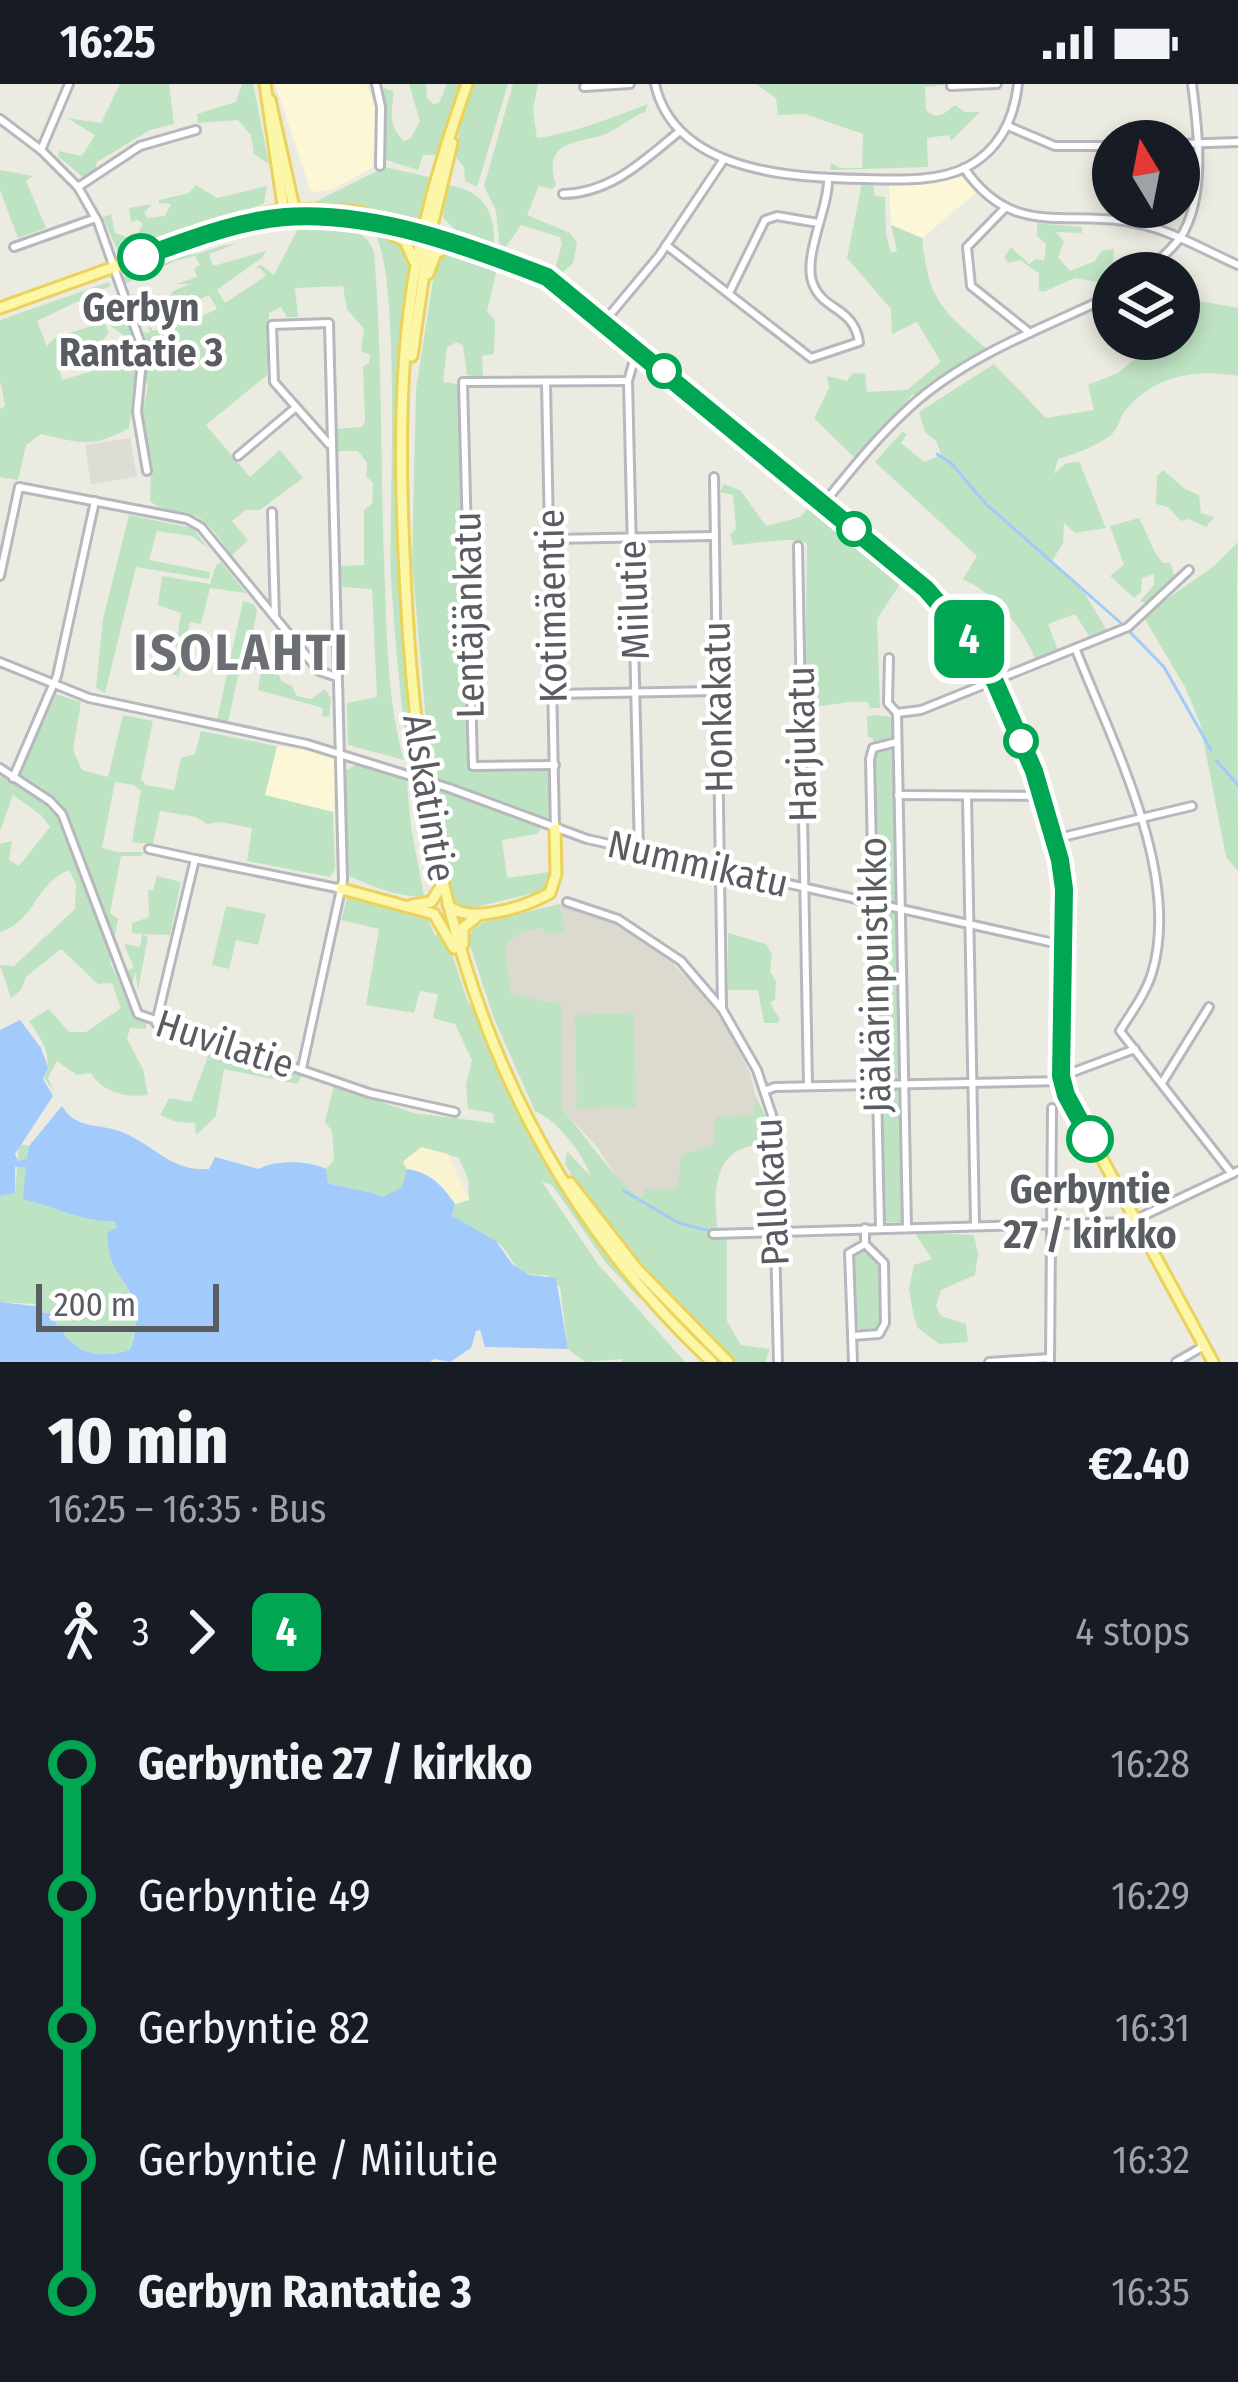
<!DOCTYPE html>
<meta charset="utf-8">
<style>
body{margin:0;font-family:"Fira Sans Condensed",sans-serif;background:#20242c;color:#f1f3f6;height:100vh;display:flex;flex-direction:column;font-size:45px;white-space:nowrap}
*{box-sizing:border-box;margin:0}
p{font-size:39px;color:#9ea1a6}
.icon{flex:none;width:66px;height:66px;fill:none;stroke:currentColor;stroke-width:2;stroke-linecap:round;stroke-linejoin:round}
.map{position:relative;height:1278px;overflow:hidden}
.panel{display:flex;flex-direction:column;background:#171b24;flex:1}
.panel>*{flex:none}
.badge{padding:0 24px;border-radius:18px;font-size:42px;line-height:78px}
.needle{width:78px;rotate:350deg}
.fabs{position:absolute;left:1092px;top:36px;display:grid;gap:24px}
.fabs a{display:grid;place-items:center;width:108px;height:108px;border-radius:50%;background:#171b24;box-shadow:0 6px 18px #0003;font-size:60px}
.scale{position:absolute;left:36px;bottom:30px;width:183px;box-sizing:border-box;padding-left:12px;border:6px solid #595c61;border-top:0;font-size:33px;line-height:42px;white-space:nowrap;color:#595c61;-webkit-text-stroke:9px #fff;paint-order:stroke}
.map>.badge{position:absolute;translate:-50% -50%;box-shadow:0 0 0 6px #fff}
.legs{display:flex;align-items:center;gap:18px;height:132px;padding:0 48px;font-size:39px}
.legs p{margin-inline-start:auto}
.head{display:flex;align-items:center;justify-content:space-between;height:204px;padding:0 48px}
h1{font-size:66px;font-weight:800;line-height:90px}
ul{padding:0 48px;list-style:none}
li{display:flex;align-items:center;gap:42px;height:132px;font-size:45px}
li i{display:grid;place-items:center;width:18px;height:100%;margin:0 15px;background:currentColor}
li i::after{content:'';width:30px;height:30px;margin:-15px;border:9px solid;border-radius:50%;background:#171b24}
li p{margin-inline-start:auto}
li:first-child i{background:linear-gradient(#0000 50%,currentColor 0)}
li:last-child i{background:linear-gradient(currentColor 50%,#0000 0)}
.status{display:flex;justify-content:space-between;align-items:center;height:84px;padding:0 60px;background:#171b24;direction:ltr}
.status svg{height:33px;fill:currentColor}
.map>svg:first-child{display:block}
.commercial{fill:#fcf7d6}
.industrial{fill:#dddcd5}
.education{fill:#dcdacf}
.green{fill:#bee3c2}
.sand{fill:#f8f3d0}
.water{fill:#a2cafa}
.lines{fill:none;stroke-linecap:round;stroke-linejoin:round}
.stream{stroke:#a2cafa;stroke-width:3}
.minor-casing{stroke:#b6b8bd;stroke-width:12}
.major-casing{stroke:#ead25c;stroke-width:15}
.minor{stroke:#fff;stroke-width:6}
.major{stroke:#fbf7a7;stroke-width:9}
.minor-bridge-casing{stroke:#b6b8bd;stroke-width:12;stroke-linecap:butt}
.minor-bridge{stroke:#fff;stroke-width:6}
.line-1-casing{stroke:#fff;stroke-width:27}
.line-1{stroke:#00a651;stroke-width:18}
.stop-1-dot{fill:#fff;stroke:#00a651;stroke-width:6}
.labels{text-anchor:middle;dominant-baseline:central;stroke-width:9;stroke-linejoin:round;paint-order:stroke}
.stop-label{font-size:39px;font-weight:bold;fill:#595c61;stroke:#fff}
.street-label{font-size:39px;fill:#595c61;stroke:#fff}
.district-label{font-size:51px;font-weight:bold;letter-spacing:3px;fill:#6b6e73;stroke:#fff}
</style>
<div class="status"><b>16:25</b><svg viewBox="0 0 49 12"><path d="M0 12V9h3v3zM5 12V6h3v6zM10 12V3h3v9zM15 12V0h3v12zM26 1h20v11H26zM47 4h2v5h-2z"/></svg></div>
<div class="map">
<svg width="1238" height="1278" viewBox="0 0 1238 1278">
<rect width="100%" height="100%" fill="#ecebe1"/>
<g class="commercial">
<polygon points="275,0 367,0 378,32 372,84 331,106 311,108"/>
<polygon points="960,92 977,108 922,154 891,141 889,101"/>
<polygon points="277,662 337,671 333,728 265,711"/>
</g>
<polygon class="industrial" points="130,354 137,393 91,400 85,361"/>
<polygon class="education" points="559,820 617,838 667,874 702,909 729,946 750,989 756,1013 754,1031 714,1061 675,1133 624,1104 597,1063 562,1025 560,920 510,910 506,860 522,848 543,844 566,848"/>
<g class="green">
<polygon points="120,0 169,0 174,40 150,46 97,78 95,87 84,94 58,72 59,67 82,72 95,51 67,34 101,39"/>
<polygon points="242,0 253,0 269,80 254,70 251,51 238,36 198,39 197,30 236,18"/>
<path d="M409,0H426L427,14L433,20L439,19L447,0H463L436,71H423L418,86L386,76L382,71L384,4L393,7C393,28 387,41 404,57L411,54L420,37Z"/>
<polygon points="474,0 508,0 477,103 465,97 464,83 456,73 459,45"/>
<path d="M513,0H538L533,26L537,54C570,50 614,33 648,20L645,28C632,33 622,42 610,48C585,61 540,52 556,101L552,105L539,102L527,131L570,149L577,159L573,179L562,189L556,182L562,159L560,153L521,141L503,167L500,165L496,127L484,102Z"/>
<path d="M756,0H954L925,3L926,26C938,37 945,29 955,21L965,28H980L951,57L949,51L927,54L928,83L830,86L831,79L840,84H862L863,50L805,30L778,31L776,14Z"/>
<polygon points="385,83 433,94 422,132 416,137 340,120 311,120"/>
<polygon points="0,86 33,92 26,97 46,144 18,154 0,106"/>
<path d="M862,99H873L875,112L885,113L886,150L891,169L897,167L891,141L922,154C929,218 941,225 988,266L917,312L913,310L855,374L814,334L829,304L827,292L847,297L853,289L865,290L867,308L907,306L941,278L917,238L892,250L891,225L847,174Z"/>
<polygon points="196,101 217,114 267,102 264,119 248,126 118,168 103,133 111,130 115,149 129,154 137,151 143,140 138,136 131,138 129,124 152,120 144,129 148,134 165,132 171,120 159,119 159,116 189,109"/>
<path d="M448,101C484,106 496,129 494,163L455,146L443,133Z"/>
<polygon points="1037,139 1082,143 1082,149 1056,148 1064,158 1058,173 1070,187 1095,177 1101,167 1114,165 1112,201 1075,194 1043,208 1039,206 1039,189 1020,176 1009,179 1004,174 1011,163 1029,180 1037,175 1044,177 1046,160 1037,152"/>
<path d="M300,141C328,142 363,137 374,168C383,279 380,390 385,501C387,559 388,621 404,676L348,661L347,619L377,613L372,505L342,503L340,482L364,481V426L372,420L373,399L366,392L367,379L358,367H335L337,345L362,343L365,337L363,282L369,279L370,271L361,267L364,245L347,225L343,202L295,204L298,233H287L281,223L269,229L267,291L206,341L250,393L280,366L303,394L260,426H246L232,437L248,456L230,473C225,460 211,441 198,433C181,423 167,431 150,417L151,387L142,332L148,299L135,301L129,344C91,365 81,359 41,350L26,361L18,396L0,393V325L5,322L0,296V236L109,198L110,202L37,237L47,262L54,254L104,238L109,248L91,272L65,278L60,286L62,296L93,287L92,277L96,274L103,280L126,253L110,242L128,235L140,268L151,270L152,260L147,259L144,248L150,249L147,235L153,247L175,242L174,232L180,231L185,240L217,225L209,211L181,224L173,223L169,215L173,207L190,200H177L197,193L194,184L200,181L195,172L175,177L125,200L123,193L197,166L189,171C202,171 218,160 236,160L209,170L213,182L266,167L263,173L217,206L225,219L266,192L260,184H255L261,181L274,191Z"/>
<path d="M372,146L403,159L410,175L398,413L411,636V650H405C399,598 394,546 391,494C388,434 403,179 372,146Z"/>
<polygon points="450,170 498,180 487,228 495,236 494,270 482,272 483,293 467,291 463,262 457,258 447,263 443,298 458,300 470,685 550,686 551,729 537,750 502,756 507,794 550,788 552,796 546,806 472,824 457,821 452,814 432,706 412,478 416,305 435,184 441,173"/>
<path d="M1179,206L1188,215L1238,224V292C1195,284 1153,292 1125,327C1119,335 1119,344 1111,351C1095,363 1077,369 1058,375L1054,390L1065,380L1079,377L1106,444L1075,449L1064,439L1063,459L1052,477L1079,500L1108,548L1091,555L1075,530L1048,540L1058,566L1035,574C1021,542 996,510 963,495L977,472L875,378L902,348L907,350L901,359L924,378L941,371L937,358L925,348L919,328L994,280L1046,334L1094,326L1088,301L1118,289L1137,273L1131,255H1179Z"/>
<polygon points="1163,386 1185,405 1199,411 1201,429 1214,433 1206,443 1189,435 1181,437 1168,423 1156,420 1157,392"/>
<path d="M724,400L741,407L766,442L800,433L813,419L904,494L877,535L880,624H870L867,618C847,616 826,623 805,623L807,459C788,451 755,461 733,461L730,450L736,445L733,411L720,408Z"/>
<polygon points="129,431 192,444 209,465 192,452 157,447 149,476 210,488 209,495 136,483 105,609 96,604 103,535"/>
<path d="M1139,434C1148,450 1151,466 1163,479H1170L1175,492L1148,519L1140,517L1154,501V490L1142,494L1141,508L1134,514L1110,492L1124,481L1110,442Z"/>
<polygon points="1238,458 1237,502 1238,787 1226,773 1200,639 1185,603 1143,532 1214,482"/>
<polygon points="221,478 246,509 210,504 201,540 190,538 179,592 172,590 181,529 158,521 162,492 210,500 216,481"/>
<polygon points="243,517 253,520 257,526 250,566 277,584 281,597 292,602 297,612 311,615 325,605 331,615 329,633 322,632 323,624 258,606 261,588 248,581 239,587 228,638 217,636"/>
<path d="M56,610L81,618L73,666L82,686L108,693L123,631L153,637L141,695L146,701L174,706L181,674L195,670L201,647L277,662L265,711L333,728L335,785L330,793L247,777L252,744L220,738L207,740L196,733L160,727L153,760L132,758L141,707L133,701L115,698L102,764L117,768H144L141,772H121L110,829L118,835L110,878L132,927L146,938V945L130,944L127,955L143,985L148,1011C127,1014 103,1009 91,989L77,991L57,977L48,994L54,1007L44,994C54,971 41,955 29,937L49,925L69,948H86L121,924L112,899L98,900L61,865L26,893L21,906L11,914L0,881L14,882L75,825L76,800L69,786C35,799 36,837 0,848V760L12,757L9,776L19,782L50,743L41,731L13,711L0,747V694L2,691L16,698Z"/>
<polygon points="873,631 893,633 904,1138 883,1138 873,654 868,653 867,633"/>
<path d="M357,680L407,697L411,743L424,812C398,814 372,802 349,792L345,687Z"/>
<polygon points="157,792 181,798 170,851 142,850 148,853 138,906 135,887 132,903 124,888 134,884 124,860 140,863 142,850 132,849 132,839 149,833 148,806 153,806"/>
<path d="M347,814L428,836L435,851L445,848L467,916L476,929L502,999L561,1106L641,1216L606,1179L552,1101L542,1098L598,1180L685,1278H622V1275L585,1278L568,1265L560,1203L547,1191C506,1192 518,1171 494,1156C480,1147 465,1143 452,1132L455,1120L469,1116L468,1095L459,1074C435,1068 423,1057 403,1078L407,1085L402,1104L383,1113C365,1105 347,1105 328,1099L326,1085L334,1076L332,1047L325,1038L334,1002L414,1029L494,1039L493,1029L468,1025L466,1001L472,976L455,940L433,934L438,910L420,907L414,929L366,921L379,845L341,836Z"/>
<path d="M559,820L566,848L547,850L543,844L522,848L506,860L510,910L561,920L562,1025C585,1050 615,1098 641,1114L645,1105L678,1104L681,1071L714,1061L715,1033L753,1031L756,1013L765,1031L766,1059C758,1061 744,1063 737,1067C709,1085 716,1126 718,1153L727,1154V1237L741,1261L770,1265L765,1278H735C675,1223 606,1151 565,1080L567,1067L591,1093C584,1071 557,1036 535,1027L493,932L468,855L473,845L484,838Z"/>
<polygon points="226,822 266,830 258,861 236,856 229,885 212,881"/>
<polygon points="728,849 766,860 772,871 770,888 776,897 775,916 770,919 780,936 778,939 764,939 758,906 728,906"/>
<polygon points="634,929 636,1023 577,1025 575,931"/>
<polygon points="212,961 302,992 297,1000 224,985 216,1032 196,1051 195,1039 176,1038 160,1031 169,1014 191,1018"/>
<path d="M19,1060L29,1062L24,1115C48,1121 89,1141 112,1135L117,1142L115,1147L107,1150C107,1180 128,1199 139,1226L130,1266C89,1278 72,1265 50,1229H43L34,1220L0,1218V1112L15,1109Z"/>
<polygon points="914,1148 974,1151 978,1170 975,1191 941,1206 936,1222 941,1232 966,1240 968,1258 939,1260 918,1244 914,1234 909,1205 914,1181 932,1175"/>
<path d="M866,1166C888,1183 882,1211 883,1237L871,1249L860,1247L852,1226V1172Z"/>
</g>
<polygon class="sand" points="421,1063 448,1070 469,1116 455,1120 417,1087 407,1085 403,1078"/>
<path class="water" d="M20,936L41,964L48,983L43,995L53,1012L15,1070L18,1077L27,1075L29,1062L62,1022C76,1046 99,1039 122,1048C154,1061 171,1088 209,1085L215,1073L259,1085C275,1075 311,1077 326,1085L328,1099C347,1105 365,1105 383,1113L402,1103L407,1085C431,1089 442,1101 455,1120L452,1132L496,1157L512,1180L530,1191L556,1194L568,1265L485,1263L480,1246L476,1247L471,1264L450,1278L434,1275L430,1278H0V1218L42,1223L43,1229H50C71,1265 89,1278 130,1266C153,1198 107,1205 107,1149L117,1143L114,1137C82,1138 57,1124 23,1115L26,1083H15V1109L0,1112V946Z"/>
<g class="lines">
<g class="stream">
<polyline points="937,370 951,379 986,420 1122,540"/>
<polyline points="1130,548 1164,583 1211,666"/>
<polyline points="1216,676 1238,701"/>
<polyline points="624,1107 679,1139 710,1147"/>
</g>
<g class="minor-casing">
<g id="minor">
<polyline points="376,0 381,23 380,82"/>
<path d="M655,0C675,89 794,94 866,95C899,96 937,98 967,83C999,66 1014,35 1018,0"/>
<polyline points="951,2 997,0"/>
<polyline points="584,3 630,0"/>
<polyline points="0,35 41,66 78,103 98,138 143,266 137,328 147,387"/>
<polyline points="1008,42 1055,62 1113,62"/>
<polyline points="1179,60 1238,58"/>
<polyline points="41,66 69,0"/>
<path d="M964,84C1010,151 1057,128 1124,137C1164,142 1202,165 1238,181"/>
<polyline points="78,103 140,62 196,46"/>
<path d="M563,110C612,109 644,76 680,47"/>
<polyline points="1004,125 967,163 971,202 1030,249"/>
<path d="M666,161L811,274L859,258C854,223 823,227 813,200C802,173 829,124 828,95"/>
<polyline points="14,163 96,134"/>
<path d="M1145,189C1157,178 1170,167 1180,154C1207,114 1198,45 1192,0"/>
<polyline points="730,207 765,136 777,132 818,139"/>
<polyline points="604,238 659,172 724,75"/>
<polyline points="636,269 628,297 639,768"/>
<polyline points="546,299 555,745"/>
<polyline points="238,372 295,324"/>
<polyline points="714,393 722,924"/>
<path d="M824,419C851,386 878,352 910,323C967,271 1045,243 1113,211"/>
<polyline points="272,428 275,533"/>
<polyline points="551,455 714,452"/>
<polyline points="798,462 808,1002"/>
<polyline points="0,492 19,403 187,435 201,443 319,587 337,593"/>
<path d="M1076,566C1112,658 1182,790 1152,889C1146,909 1131,929 1120,947L1232,1090"/>
<polyline points="889,574 888,619 897,629 907,1143"/>
<polyline points="0,578 89,614 307,660 401,689"/>
<polyline points="553,610 718,607"/>
<polyline points="897,629 921,626 1128,543 1189,486"/>
<polyline points="555,681 473,682 463,298 628,297"/>
<polyline points="0,684 50,717 62,730 138,930 369,1009 455,1028"/>
<polyline points="13,694 57,592 95,417"/>
<polyline points="449,704 587,755 1063,861"/>
<polyline points="898,711 1041,712"/>
<polyline points="967,712 975,1140"/>
<polyline points="1054,755 1192,722"/>
<polyline points="149,765 195,775"/>
<polyline points="567,818 618,835 681,877 722,925 757,986 772,1031 778,1278"/>
<polyline points="156,939 195,775 342,805"/>
<polyline points="302,984 343,796 329,239 272,241 274,298 329,360"/>
<polyline points="1065,991 1135,965"/>
<polyline points="1162,999 1209,923"/>
<polyline points="764,1007 775,1003 1062,997"/>
<polyline points="880,1144 870,675 873,664 897,658"/>
<polyline points="713,1150 1130,1138 1238,1087"/>
<polyline points="852,1252 879,1250 885,1239 884,1179 865,1160"/>
<polyline points="853,1278 849,1169 865,1160 865,1144"/>
<polyline points="989,1278 1050,1274"/>
<polyline points="1050,1278 1052,1024"/>
<polyline points="1176,1278 1204,1262"/>
</g>
</g>
<g class="major-casing">
<g id="major">
<polyline points="265,0 284,128"/>
<path d="M467,0C441,74 418,150 409,228C398,320 401,416 406,509C421,806 488,1068 712,1278"/>
<polyline points="270,16 295,128"/>
<path d="M240,141C285,130 336,129 382,140C409,147 436,158 464,164"/>
<polyline points="387,148 405,157 414,177"/>
<polyline points="193,155 243,134 284,125 354,127 455,156 547,193 926,505 959,542 995,598 1033,685 1054,755 1064,805 1063,1003 1213,1278"/>
<polyline points="428,190 436,169 449,163"/>
<polyline points="0,224 195,154"/>
<polyline points="412,272 429,155 452,59"/>
<polyline points="342,805 434,830 454,864"/>
<polyline points="412,821 431,818 440,804"/>
<path d="M448,821C469,842 527,822 550,809L556,790L555,745"/>
<polyline points="463,860 463,844 479,831"/>
<polyline points="570,1099 637,1185 728,1278"/>
</g>
</g>
<use href="#minor" class="minor"/>
<use href="#major" class="major"/>
<g class="minor-bridge-casing">
<polyline id="minor-bridge" points="401,689 449,704"/>
</g>
<use href="#minor-bridge" class="minor-bridge"/>
</g>
<g class="lines">
<g class="line-1-casing">
<path id="line-1" d="M141,173C187,157 236,137 285,133C373,127 465,161 547,193L926,505L965,550L995,598L1034,687L1060,776L1064,805L1061,992L1066,1011L1090,1055"/>
</g>
<use href="#line-1" class="line-1"/>
</g>
<g class="stop-1-dot">
<circle cx="141" cy="173" r="21"/>
<circle cx="664" cy="287" r="15"/>
<circle cx="854" cy="445" r="15"/>
<circle cx="1021" cy="657" r="15"/>
<circle cx="1090" cy="1055" r="21"/>
</g>
<g class="labels">
<g class="stop-label">
<text x="141" y="224">Gerbyn<tspan x="141" dy="45">Rantatie 3</tspan></text>
<text x="1090" y="1106">Gerbyntie<tspan x="1090" dy="45">27 / kirkko</tspan></text>
</g>
<g class="street-label">
<text transform="translate(634 516) rotate(-92)">Miilutie</text>
<text transform="translate(552 522) rotate(-91)">Kotimäentie</text>
<text transform="translate(469 531) rotate(-91)">Lentäjänkatu</text>
<text transform="translate(718 623) rotate(-91)">Honkakatu</text>
<text transform="translate(802 660) rotate(-91)">Harjukatu</text>
<text transform="translate(429 714) rotate(81)">Alskatintie</text>
<text transform="translate(698 780) rotate(13)">Nummikatu</text>
<text transform="translate(875 891) rotate(-91)">Jääkärinpuistikko</text>
<text transform="translate(225 960) rotate(18)">Huvilatie</text>
<text transform="translate(772 1108) rotate(-93)">Pallokatu</text>
</g>
<g class="district-label">
<text x="242" y="569">ISOLAHTI</text>
</g>
</g>
</svg>
<div class="fabs">
<a><svg class="needle" viewBox="-14 -14 28 28"><path d="M0-13l5 13h-10z" fill="#e53935"/><path d="M0 13l5-13h-10z" fill="#9ea1a6"/></svg></a>
<a><svg class="icon" aria-label="layers" viewBox="0 0 24 24"><path d="M12 4l9 5-9 5-9-5zM3 14l9 5 9-5"/></svg></a>
</div>
<div class="scale">200 m</div>
<b class="badge" style="left:969px;top:555px;background:#00a651;color:#fff">4</b>
</div>
<section class="panel">
<div class="head"><div><h1>10 min</h1><p>16:25 – 16:35 · Bus</p></div><b>€2.40</b></div>
<div class="legs"><svg class="icon" aria-label="walk" viewBox="0 0 24 24"><circle cx="13" cy="4" r="2"/><path d="M13 8l-2 6 4 7M11 14l-3 7M7 12l3-4h3l4 4"/></svg>3<svg class="icon" aria-label="forward" viewBox="0 0 24 24"><path d="M9 5l7 7-7 7"/></svg><b class="badge" style="background:#00a651;color:#fff">4</b><p>4 stops</p></div>
<ul>
<li><i style="color:#00a651"></i><b>Gerbyntie 27 / kirkko</b><p>16:28</p></li>
<li><i style="color:#00a651"></i><span>Gerbyntie 49</span><p>16:29</p></li>
<li><i style="color:#00a651"></i><span>Gerbyntie 82</span><p>16:31</p></li>
<li><i style="color:#00a651"></i><span>Gerbyntie / Miilutie</span><p>16:32</p></li>
<li><i style="color:#00a651"></i><b>Gerbyn Rantatie 3</b><p>16:35</p></li>
</ul>
</section>
